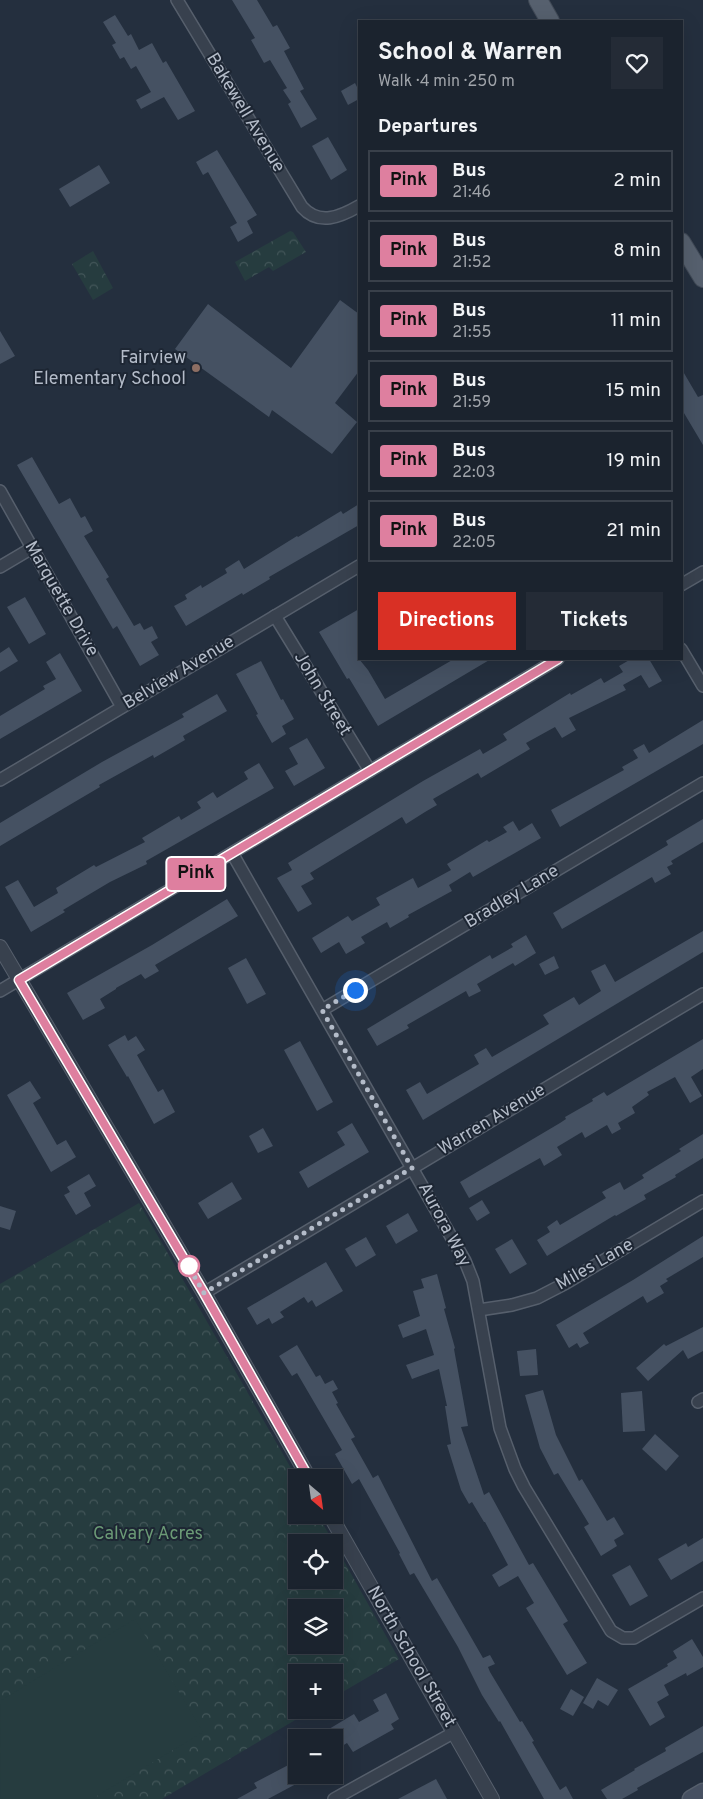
<!DOCTYPE html>
<meta charset="utf-8">
<style>
body{margin:0;font-family:Overpass,sans-serif;background:#242b36;color:#f1f3f6;height:100vh;display:flex;flex-direction:column;font-size:19px;white-space:nowrap}
*{box-sizing:border-box;margin:0}
p{font-size:16px;color:#a0a4aa}
.icon{flex:none;width:28px;height:28px;fill:none;stroke:currentColor;stroke-width:2;stroke-linecap:round;stroke-linejoin:round}
.map{position:relative;flex:1;overflow:hidden}
.sheet{position:absolute;left:358px;top:20px;width:325px;height:640px;display:flex;flex-direction:column;background:#1b232e;border-radius:0px;box-shadow:0 5px 20px #0002,0 0 0 1px #39404a}
.sheet>*{flex:none}
.badge{padding:0 10px;border-radius:4px;font-size:18px;line-height:32px}
.needle{width:32px;rotate:151deg}
.fabs{position:absolute;left:288px;top:1469px;display:grid;gap:10px}
.fabs a{display:grid;place-items:center;width:55px;height:55px;border-radius:0px;background:#1b232e;box-shadow:0 5px 20px #0002,0 0 0 1px #39404a;font-size:25px}
.you{position:absolute;width:25px;height:25px;margin:-12px;border:4px solid #fff;border-radius:50%;background:#1a73e8;box-shadow:0 0 0 8px #1a73e833}
.map>.badge{position:absolute;translate:-50% -50%;box-shadow:0 0 0 2px #fff}
h2{padding:0 20px;font-size:19px;line-height:45px}
.round{display:grid;place-items:center;flex:none;width:52px;height:52px;border-radius:0px;background:#242b36}
.overview{display:flex;align-items:center;justify-content:space-between;height:85px;padding:0 20px}
h1{font-size:24px;font-weight:700;line-height:38px}
.primary-button{display:flex;gap:10px;margin-top:auto;padding:10px 20px}
.primary-button a{flex:1;height:58px;border-radius:0px;background:#d93025;color:#fff;font-size:20px;font-weight:700;line-height:58px;text-align:center}
.primary-button a+a{background:#242b36;color:#f1f3f6}
ul{padding:0;list-style:none}
li{display:flex;align-items:center;gap:15px;height:62px;margin:0 10px 8px;padding:0 10px;border:2px solid #39404a;border-radius:0px}
li div{flex:1}
li b{display:block;font-size:19px}
li em{font-style:normal}
li .badge{min-width:55px;font-weight:700;text-align:center}
.map>svg:first-child{display:block}
.forest{fill:url(#forest-crowns);fill-rule:evenodd}
.pitch{fill:#263c3f}
.building{fill:#455162}
.lines{fill:none;stroke-linecap:round;stroke-linejoin:round}
.minor-casing{stroke:#565f6c;stroke-width:14}
.tertiary-casing{stroke:#565f6c;stroke-width:16}
.secondary-casing{stroke:#565f6c;stroke-width:19}
.primary-casing{stroke:#414a57;stroke-width:20}
.minor{stroke:#38414e;stroke-width:11}
.tertiary{stroke:#38414e;stroke-width:14}
.secondary{stroke:#465061;stroke-width:16}
.primary{stroke:#56606e;stroke-width:18}
.line-casing{stroke:#fff;stroke-width:11}
.line{stroke:#de7f9f;stroke-width:8}
.walk{stroke:#b4bcc9;stroke-width:5;stroke-dasharray:0 9}
.education-dot{fill:#8d6e63;stroke:#1d2633;stroke-width:2}
.stop-dot{fill:#fff;stroke:#de7f9f;stroke-width:2.5}
.labels{text-anchor:middle;dominant-baseline:central;stroke-width:4;stroke-linejoin:round;paint-order:stroke}
.street-label{font-size:18px;fill:#b4bcc9;stroke:#1d2633}
.poi-label{font-size:18px;fill:#b4bcc9;stroke:#1d2633;text-anchor:end}
.park-label{font-size:18px;fill:#6b9a76;stroke:#1d2633}
</style>
<div class="map">
<svg width="703" height="1799" viewBox="0 0 703 1799">
<defs>
<pattern id="forest-crowns" width="20" height="18" patternUnits="userSpaceOnUse" patternTransform="scale(1.25)"><rect width="20" height="18" fill="#263c3f"/><path d="M2 6a3 3 0 1 1 6 0M12 15a3 3 0 1 1 6 0" fill="none" stroke="#435659"/></pattern>
</defs>
<rect width="100%" height="100%" fill="#242f3e"/>
<g class="forest">
<polygon points="290,231 293,232 306,252 273,271 269,267 245,281 235,262"/>
<polygon points="93,251 113,288 93,300 72,264"/>
<path d="M139,1203L296,1477V1515H318L399,1659L334,1697V1672H296V1710H312L162,1799H0V1284ZM296,1542H334V1580H296ZM296,1608H334V1645H296Z"/>
</g>
<polygon class="pitch" points="135,1619 203,1732 92,1799 1,1799 0,1701"/>
<g class="building">
<polygon points="232,0 257,0 273,27 277,25 290,48 284,51 304,89 300,91 317,119 301,128 288,104 291,102 283,90 287,88 270,60 264,63 251,40 255,38"/>
<polygon points="115,15 128,36 131,34 139,50 152,43 163,63 166,61 195,111 178,120 164,97 141,109 136,100 151,92 136,66 131,69 124,57 120,59 112,45 116,43 103,22"/>
<polygon points="355,83 359,91 359,99 348,105 341,91"/>
<polygon points="328,137 347,170 331,180 312,146"/>
<polygon points="217,150 257,215 247,221 253,233 238,242 230,227 237,223 208,172 203,175 196,162"/>
<polygon points="99,165 110,183 70,207 59,189"/>
<polygon points="340,300 359,314 359,371 335,403 357,422 332,454 272,410 269,417 175,349 208,304 291,368"/>
<polygon points="0,331 15,356 0,364"/>
<polygon points="681,368 698,397 703,395 703,445 681,408"/>
<polygon points="32,457 59,504 70,498 81,518 85,516 93,531 84,536 109,577 106,579 134,626 140,623 144,630 152,626 158,638 151,642 159,655 140,666 117,626 113,629 17,465"/>
<polygon points="359,504 359,525 269,577 270,579 243,595 242,593 186,626 174,606 187,599 185,595 201,585 202,588 227,573 225,569 239,560 244,569 297,536 298,537 341,511 343,514"/>
<polygon points="25,597 46,634 29,644 7,607"/>
<polygon points="359,609 359,659 368,670 385,699 454,659 491,659 378,726 349,678 347,679 319,632"/>
<polygon points="9,647 18,661 0,672 0,653"/>
<polygon points="60,653 82,691 0,739 0,716 45,689 43,686 56,679 46,662"/>
<polygon points="631,659 649,659 662,681 649,688 641,675 623,685 626,690 569,718 576,730 562,738 555,727 526,743 530,749 481,778 478,773 433,799 437,805 425,812 406,824 402,817 310,873 314,879 301,886 312,904 298,912 277,878 292,870 288,863 423,781 480,749 483,754 507,740 503,734 570,693 571,695 601,678 604,683 623,672 619,666"/>
<polygon points="261,661 281,700 283,699 294,719 282,726 286,734 272,743 256,715 258,714 236,674"/>
<polygon points="217,694 227,711 183,736 185,740 154,758 153,755 99,785 100,787 0,846 0,823 102,762 184,717 182,714"/>
<polygon points="703,720 703,744 560,827 551,810 624,770 622,767 638,758 633,750 644,744 649,753"/>
<polygon points="307,738 325,768 294,786 285,771 298,764 289,748"/>
<polygon points="259,763 274,788 146,861 147,864 110,882 63,910 65,912 31,932 5,887 18,880 34,907 58,893 56,888 94,865 96,867 145,842 142,838 179,816 181,820 201,808 197,802 213,792 217,798 248,779 244,772"/>
<polygon points="703,819 703,842 671,861 673,864 667,867 671,874 655,883 652,877 562,929 553,913 668,845 666,841"/>
<polygon points="513,821 519,831 532,823 541,838 473,877 470,872 449,885 452,891 408,915 409,917 390,928 387,922 361,937 365,943 346,954 339,942 321,953 312,938 348,916 352,921 380,905 376,898 413,878 418,888 451,870 447,864 487,840 489,842 507,832 503,827"/>
<polygon points="227,899 238,916 155,965 159,971 145,979 141,974 116,988 116,989 100,999 105,1008 83,1020 67,993 152,945"/>
<polygon points="703,931 703,952 423,1120 406,1090 420,1082 427,1094 479,1064 474,1055 486,1048 492,1057 549,1024 543,1015 574,997 579,1005 601,991 591,971 605,964 615,982"/>
<polygon points="526,935 536,953 515,966 513,963 477,984 481,991 469,997 466,991 407,1025 409,1028 377,1046 367,1029 490,955 492,959 513,947 511,944"/>
<polygon points="554,956 559,968 545,975 539,964"/>
<polygon points="246,958 266,994 247,1004 228,968"/>
<polygon points="125,1035 128,1041 136,1036 145,1050 137,1055 158,1092 163,1089 175,1112 154,1124 128,1076 127,1077 108,1045"/>
<polygon points="703,1039 703,1069 691,1077 702,1096 690,1103 675,1077 647,1092 649,1095 632,1107 635,1113 618,1123 621,1129 612,1134 607,1125 585,1138 582,1132 557,1147 562,1155 544,1166 540,1158 469,1198 460,1182 560,1123 566,1119 565,1117 593,1101 592,1099 604,1092 607,1096"/>
<polygon points="300,1041 333,1102 317,1111 284,1050"/>
<polygon points="30,1081 41,1098 33,1103 57,1145 66,1140 76,1157 51,1172 7,1095"/>
<polygon points="352,1123 369,1152 308,1188 299,1172 345,1145 337,1132"/>
<polygon points="263,1128 273,1146 258,1153 249,1136"/>
<polygon points="703,1134 703,1158 675,1175 676,1177 644,1195 646,1199 616,1216 615,1215 547,1256 537,1240 550,1232 547,1227 557,1220 560,1225 606,1198 602,1192 620,1182 624,1190 644,1178 642,1175 681,1151 679,1149"/>
<polygon points="89,1174 96,1186 84,1193 91,1206 76,1215 64,1195 70,1192 67,1187"/>
<polygon points="232,1182 242,1199 208,1219 198,1203"/>
<polygon points="482,1200 490,1213 477,1221 469,1208"/>
<polygon points="0,1206 16,1211 10,1230 0,1227"/>
<polygon points="408,1213 418,1231 396,1244 386,1226"/>
<polygon points="703,1236 703,1257 666,1279 668,1281 660,1286 664,1293 647,1303 643,1296 583,1333 589,1343 580,1348 577,1343 569,1348 556,1325 633,1280"/>
<polygon points="366,1237 376,1255 356,1267 345,1249"/>
<polygon points="512,1239 527,1264 510,1274 495,1249"/>
<polygon points="326,1262 343,1291 316,1307 312,1300 308,1303 304,1297 280,1312 284,1317 272,1324 269,1318 257,1325 247,1308"/>
<polygon points="437,1274 446,1308 444,1309 455,1348 454,1349 468,1426 461,1427 484,1495 489,1492 529,1565 533,1563 568,1621 563,1624 587,1663 567,1675 526,1608 534,1603 518,1576 499,1587 492,1575 508,1565 485,1522 484,1522 472,1502 469,1504 461,1490 447,1445 451,1444 445,1406 447,1406 439,1369 412,1379 406,1365 434,1355 426,1329 403,1338 398,1325 420,1316 413,1291 424,1288 421,1279"/>
<polygon points="703,1327 703,1351 688,1359 683,1350 648,1381 636,1368 664,1344 666,1346"/>
<polygon points="297,1345 316,1377 320,1375 325,1384 333,1380 338,1389 332,1392 338,1403 336,1404 355,1437 351,1439 373,1478 378,1475 432,1581 437,1578 483,1658 490,1655 495,1664 488,1667 490,1672 520,1722 522,1721 534,1741 532,1742 560,1790 566,1786 573,1799 544,1799 500,1721 499,1722 482,1695 458,1647 414,1573 410,1575 399,1554 400,1553 359,1479 352,1484 335,1454 342,1450 297,1373 292,1376 279,1356"/>
<polygon points="536,1349 538,1375 520,1376 517,1351"/>
<polygon points="543,1390 556,1435 579,1481 582,1479 607,1521 614,1517 624,1534 614,1540 617,1546 601,1556 584,1527 589,1524 558,1473 554,1475 540,1448 525,1395"/>
<polygon points="642,1391 645,1431 623,1432 621,1393"/>
<polygon points="655,1434 679,1456 666,1471 642,1449"/>
<polygon points="703,1538 703,1561 671,1580 658,1559 686,1543 688,1547"/>
<polygon points="630,1565 648,1596 630,1606 612,1575"/>
<polygon points="692,1639 703,1657 703,1667 687,1676 686,1673 664,1685 669,1695 657,1702 665,1717 650,1726 628,1689 668,1666 667,1664 677,1658 673,1651"/>
<polygon points="597,1678 618,1690 608,1706 598,1700 593,1709 583,1703"/>
<polygon points="571,1689 584,1697 573,1716 560,1709"/>
<polygon points="386,1693 399,1719 391,1724 394,1729 353,1752 347,1743 334,1751 334,1738 314,1738 354,1714 359,1722 379,1711 373,1700"/>
<polygon points="703,1726 703,1752 637,1788 638,1790 622,1799 607,1799 601,1790 635,1770 634,1769 666,1751 665,1748"/>
<polygon points="296,1761 296,1784 268,1799 237,1799 257,1788 254,1783"/>
<polygon points="436,1779 447,1799 398,1799"/>
</g>
<g class="lines">
<g class="minor-casing">
<g id="minor">
<path d="M177,0L302,207C319,226 340,217 359,206"/>
<polyline points="0,491 122,707"/>
<polyline points="0,567 32,548"/>
<polyline points="681,585 703,572"/>
<polyline points="275,616 370,771"/>
<polyline points="681,649 703,686"/>
<polyline points="0,780 359,566"/>
<polyline points="232,853 465,1261 473,1281 500,1428 515,1469 524,1487 611,1631 623,1638 634,1638 703,1598"/>
<polyline points="0,991 558,659"/>
<polyline points="322,1010 703,783"/>
<polyline points="204,1293 703,994"/>
<polyline points="479,1310 512,1305 537,1298 566,1283 703,1201"/>
<polyline points="698,1402 703,1399"/>
<polyline points="334,1799 453,1733"/>
</g>
</g>
<g class="tertiary-casing">
<g id="tertiary">
<polyline points="0,947 204,1293 309,1478"/>
<polyline points="330,1515 492,1799"/>
</g>
</g>
<g class="secondary-casing">
<polyline id="secondary" points="691,1799 703,1792"/>
</g>
<g class="primary-casing">
<g id="primary">
<polyline points="538,0 550,21"/>
<polyline points="681,242 703,278"/>
</g>
</g>
<use href="#minor" class="minor"/>
<use href="#tertiary" class="tertiary"/>
<use href="#secondary" class="secondary"/>
<use href="#primary" class="primary"/>
</g>
<g class="lines">
<g class="line-casing">
<polyline id="line" points="309,1478 204,1293 19,980 558,659"/>
</g>
<use href="#line" class="line"/>
<polyline class="walk" points="189,1266 185,1260 204,1293 412,1168 322,1010 355,990"/>
</g>
<circle class="education-dot" cx="196" cy="368" r="5"/>
<circle class="stop-dot" cx="189" cy="1266" r="10"/>
<g class="labels">
<g class="street-label">
<text transform="translate(245 113) rotate(59)">Bakewell Avenue</text>
<text transform="translate(61 599) rotate(60)">Marquette Drive</text>
<text transform="translate(179 673) rotate(-31)">Belview Avenue</text>
<text transform="translate(322 694) rotate(59)">John Street</text>
<text transform="translate(512 897) rotate(-31)">Bradley Lane</text>
<text transform="translate(492 1120) rotate(-31)">Warren Avenue</text>
<text transform="translate(444 1225) rotate(62)">Aurora Way</text>
<text transform="translate(595 1265) rotate(-30)">Miles Lane</text>
<text transform="translate(411 1657) rotate(60)">North School Street</text>
</g>
<g class="poi-label">
<text x="186" y="358">Fairview<tspan x="186" dy="21">Elementary School</tspan></text>
</g>
<g class="park-label">
<text x="148" y="1534">Calvary Acres</text>
</g>
</g>
</svg>
<div class="fabs">
<a><svg class="needle" viewBox="-14 -14 28 28"><path d="M0-13l5 13h-10z" fill="#e53935"/><path d="M0 13l5-13h-10z" fill="#a0a4aa"/></svg></a>
<a><svg class="icon" aria-label="locate" viewBox="0 0 24 24"><circle cx="12" cy="12" r="6"/><path d="M12 2v4M12 18v4M2 12h4M18 12h4"/></svg></a>
<a><svg class="icon" aria-label="layers" viewBox="0 0 24 24"><path d="M12 4l9 5-9 5-9-5zM3 14l9 5 9-5"/></svg></a>
<a>+</a>
<a>−</a>
</div>
<div class="you" style="left:355px;top:990px"></div>
<b class="badge" style="left:196px;top:874px;background:#de7f9f;color:#111">Pink</b>
<section class="sheet">
<div class="overview"><div><h1>School &amp; Warren</h1><p>Walk · 4 min · 250 m</p></div><a class="round"><svg class="icon" aria-label="heart" viewBox="0 0 24 24"><path d="M12 20l-8-8c-3-5 5-10 8-4 3-6 11-1 8 4z"/></svg></a></div>
<h2>Departures</h2>
<ul>
<li><span class="badge" style="background:#de7f9f;color:#111">Pink</span><div><b>Bus</b><p>21:46</p></div><em>2 min</em></li>
<li><span class="badge" style="background:#de7f9f;color:#111">Pink</span><div><b>Bus</b><p>21:52</p></div><em>8 min</em></li>
<li><span class="badge" style="background:#de7f9f;color:#111">Pink</span><div><b>Bus</b><p>21:55</p></div><em>11 min</em></li>
<li><span class="badge" style="background:#de7f9f;color:#111">Pink</span><div><b>Bus</b><p>21:59</p></div><em>15 min</em></li>
<li><span class="badge" style="background:#de7f9f;color:#111">Pink</span><div><b>Bus</b><p>22:03</p></div><em>19 min</em></li>
<li><span class="badge" style="background:#de7f9f;color:#111">Pink</span><div><b>Bus</b><p>22:05</p></div><em>21 min</em></li>
</ul>
<div class="primary-button"><a>Directions</a><a>Tickets</a></div>
</section>
</div>
